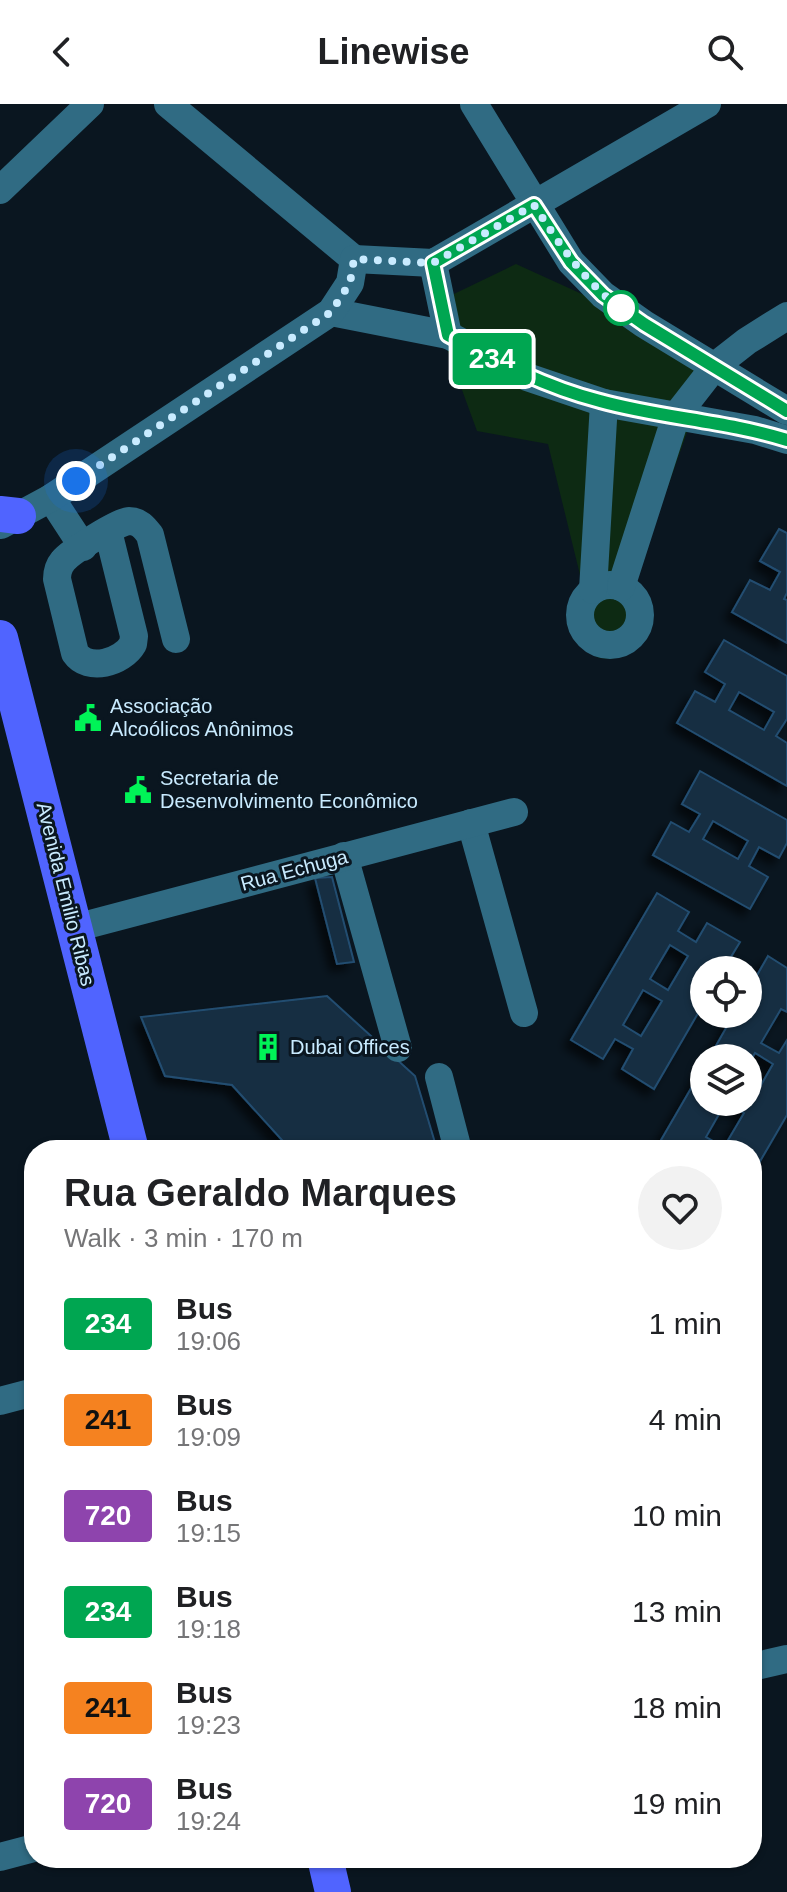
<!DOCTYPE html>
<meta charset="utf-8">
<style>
body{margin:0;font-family:Helvetica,sans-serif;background:#f2f2f2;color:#202124;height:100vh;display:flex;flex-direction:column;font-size:30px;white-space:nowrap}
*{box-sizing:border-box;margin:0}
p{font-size:26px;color:#757577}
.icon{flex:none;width:44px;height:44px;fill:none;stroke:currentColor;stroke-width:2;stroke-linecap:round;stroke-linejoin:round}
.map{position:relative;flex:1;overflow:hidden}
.panel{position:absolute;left:24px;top:1036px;width:738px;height:728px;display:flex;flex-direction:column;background:#fff;border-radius:32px;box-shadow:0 2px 6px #0004}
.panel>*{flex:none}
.badge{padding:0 16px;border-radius:6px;font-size:28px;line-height:52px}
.fabs{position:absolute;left:690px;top:852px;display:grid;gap:16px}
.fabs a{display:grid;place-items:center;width:72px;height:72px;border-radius:50%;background:#fff;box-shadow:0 2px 6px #0004;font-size:40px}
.you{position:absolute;width:40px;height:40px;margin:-20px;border:6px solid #fff;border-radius:50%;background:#1a73e8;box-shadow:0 0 0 12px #1a73e833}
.map>.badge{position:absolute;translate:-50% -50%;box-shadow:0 0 0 4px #fff}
.round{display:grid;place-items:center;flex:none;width:84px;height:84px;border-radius:42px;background:#f2f2f2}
.overview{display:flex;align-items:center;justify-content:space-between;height:136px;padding:0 40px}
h1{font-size:38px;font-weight:600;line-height:60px}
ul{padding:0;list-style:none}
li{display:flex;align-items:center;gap:24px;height:96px;padding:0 40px}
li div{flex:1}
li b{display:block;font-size:30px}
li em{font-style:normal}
li .badge{min-width:88px;font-weight:700;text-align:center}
header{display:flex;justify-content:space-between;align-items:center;height:104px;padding:0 40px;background:#fff;font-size:36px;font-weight:600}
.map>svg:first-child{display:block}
.green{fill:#0d2a13}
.building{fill:#142d42;stroke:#244e71;stroke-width:2;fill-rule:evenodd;filter:url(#shadow)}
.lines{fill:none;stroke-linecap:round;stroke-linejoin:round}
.minor{stroke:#306b83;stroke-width:28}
.major{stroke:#5064ff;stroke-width:36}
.line-casing{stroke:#fff;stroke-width:18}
.line{stroke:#00a651;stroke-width:12}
.walk{stroke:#c9ebff;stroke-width:8;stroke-dasharray:0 14.4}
.stop-dot{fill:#fff;stroke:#00a651;stroke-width:4}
.labels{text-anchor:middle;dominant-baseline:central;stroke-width:6;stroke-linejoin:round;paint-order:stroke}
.poi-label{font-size:20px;fill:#c9ebff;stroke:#0a1620;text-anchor:start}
.street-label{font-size:20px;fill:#c9ebff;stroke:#0a1620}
</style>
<header><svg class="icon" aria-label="back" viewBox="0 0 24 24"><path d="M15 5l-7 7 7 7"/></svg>Linewise<svg class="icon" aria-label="search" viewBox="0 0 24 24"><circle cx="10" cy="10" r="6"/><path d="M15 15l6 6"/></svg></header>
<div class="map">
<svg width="787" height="1788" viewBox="0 0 787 1788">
<defs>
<filter id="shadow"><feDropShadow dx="-7" dy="7" stdDeviation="4" flood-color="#0009"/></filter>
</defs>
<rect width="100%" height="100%" fill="#0a1620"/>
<polygon class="green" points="516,160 595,196 691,253 704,280 635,476 649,517 635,545 612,555 599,554 586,547 575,529 582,479 548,340 477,327 431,201"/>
<g class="building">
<polygon points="779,425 787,429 787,489 784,495 787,496 787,539 732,508 750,476 770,486 780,468 760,457"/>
<path d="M724,536L787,572V615L776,632L787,639V682L677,619L695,587L715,598L725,580L705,568ZM739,588L774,608L764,626L729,606Z"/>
<path d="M700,667L787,716V739L779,754L759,743L749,762L768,773L750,805L653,751L671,718L689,728L700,710L682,700ZM713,717L748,737L738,755L703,735Z"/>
<polygon points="332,773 354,858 337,860 315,774"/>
<path d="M657,789L689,808L678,827L696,838L707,819L740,838L723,866H704V899L654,985L622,965L633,945L615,935L603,955L571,936ZM670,841L688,852L668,886L650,875ZM643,886L662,897L641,932L623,921Z"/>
<path d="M768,852L787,864V908L781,905L761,939L779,949L787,936V1011L752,1071V1046H704L700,1043L698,1046H661L657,1043L704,962V998H748V992L753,995L773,960L755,949L748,961V954H709L734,910H748V887ZM726,998L744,1009L724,1043L706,1033Z"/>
<polygon points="327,892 415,972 436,1042 421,1046 291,1046 232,981 165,972 141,913"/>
</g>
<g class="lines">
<g class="minor">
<polyline points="168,0 354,155"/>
<polyline points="474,0 571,158 603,191 644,220 787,307"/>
<polyline points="0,86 90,0"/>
<polyline points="354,155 433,159 707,0"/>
<polyline points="433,159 448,231"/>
<polyline points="331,208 448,231 527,273 604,299 755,326 787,336"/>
<polyline points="51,394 83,443"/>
<polyline points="1,421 51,394 331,208 350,179 354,155"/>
<path d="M108,427L134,532L133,540C122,559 88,568 75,549L57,475C57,468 58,463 63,457C70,448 119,417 129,417C139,417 144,423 150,431L176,535"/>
<circle cx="610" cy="511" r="30"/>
<polyline points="621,483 676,312 715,262 747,237 787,212"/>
<polyline points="593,486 604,299"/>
<polyline points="471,719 524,909"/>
<polyline points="344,752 398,944"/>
<polyline points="75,824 514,708"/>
<polyline points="439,973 458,1046"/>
<polyline points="0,1297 34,1288"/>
<polyline points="752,1563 787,1555"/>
<polyline points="0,1753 34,1744"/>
</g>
<g class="major">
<polyline points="0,410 18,412"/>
<polyline points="0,534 131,1046"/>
<polyline points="325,1754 333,1788"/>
</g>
</g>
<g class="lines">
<g class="line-casing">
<path id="line" d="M787,307L644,220L603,191L571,158L534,101L433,159L448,231C498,258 545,283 600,297C661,314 726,317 787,336"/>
</g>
<use href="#line" class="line"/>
<path class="walk" d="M76,377L331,208L350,179L354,155L433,159L534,101C560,141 584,178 623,206L621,204"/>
</g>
<defs>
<g id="civic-bare" transform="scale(2.16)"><path d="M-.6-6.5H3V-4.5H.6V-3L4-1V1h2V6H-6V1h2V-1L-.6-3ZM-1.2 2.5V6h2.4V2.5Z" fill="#00f457" stroke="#0a1620" stroke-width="2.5" paint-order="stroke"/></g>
<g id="building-bare" transform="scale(2.16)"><path d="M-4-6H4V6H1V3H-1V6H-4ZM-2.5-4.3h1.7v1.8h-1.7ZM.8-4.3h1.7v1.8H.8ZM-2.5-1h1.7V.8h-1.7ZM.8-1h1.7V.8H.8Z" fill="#00f457" stroke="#0a1620" stroke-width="2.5" paint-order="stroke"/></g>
</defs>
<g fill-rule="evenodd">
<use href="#civic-bare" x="88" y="614"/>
<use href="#civic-bare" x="138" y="686"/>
<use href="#building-bare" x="268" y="943"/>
</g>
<circle class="stop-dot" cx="621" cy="204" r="16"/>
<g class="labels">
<g class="poi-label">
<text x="110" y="602">Associação<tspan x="110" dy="23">Alcoólicos Anônimos</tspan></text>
<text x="160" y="674">Secretaria de<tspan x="160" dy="23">Desenvolvimento Econômico</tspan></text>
<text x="290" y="943">Dubai Offices</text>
</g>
<g class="street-label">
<text transform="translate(294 766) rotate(-15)">Rua Echuga</text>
<text transform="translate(66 790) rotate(76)">Avenida Emilio Ribas</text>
</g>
</g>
</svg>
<div class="fabs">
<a><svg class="icon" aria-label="locate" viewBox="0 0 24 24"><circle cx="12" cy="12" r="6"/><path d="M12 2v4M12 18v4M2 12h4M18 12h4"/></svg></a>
<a><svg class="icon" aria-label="layers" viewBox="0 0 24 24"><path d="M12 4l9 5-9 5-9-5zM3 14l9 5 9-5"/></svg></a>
</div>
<div class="you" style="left:76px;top:377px"></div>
<b class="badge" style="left:492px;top:255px;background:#00a651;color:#fff">234</b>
<section class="panel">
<div class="overview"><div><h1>Rua Geraldo Marques</h1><p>Walk · 3 min · 170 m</p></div><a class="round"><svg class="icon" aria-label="heart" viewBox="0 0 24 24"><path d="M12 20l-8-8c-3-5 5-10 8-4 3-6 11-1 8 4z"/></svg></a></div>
<ul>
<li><span class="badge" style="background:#00a651;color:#fff">234</span><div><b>Bus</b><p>19:06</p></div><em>1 min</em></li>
<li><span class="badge" style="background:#f58220;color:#111">241</span><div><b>Bus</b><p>19:09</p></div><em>4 min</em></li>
<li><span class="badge" style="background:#8e44ad;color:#fff">720</span><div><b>Bus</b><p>19:15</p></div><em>10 min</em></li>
<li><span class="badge" style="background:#00a651;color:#fff">234</span><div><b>Bus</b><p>19:18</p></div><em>13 min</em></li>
<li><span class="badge" style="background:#f58220;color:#111">241</span><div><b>Bus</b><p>19:23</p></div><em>18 min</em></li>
<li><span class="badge" style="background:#8e44ad;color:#fff">720</span><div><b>Bus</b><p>19:24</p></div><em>19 min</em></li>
</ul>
</section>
</div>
